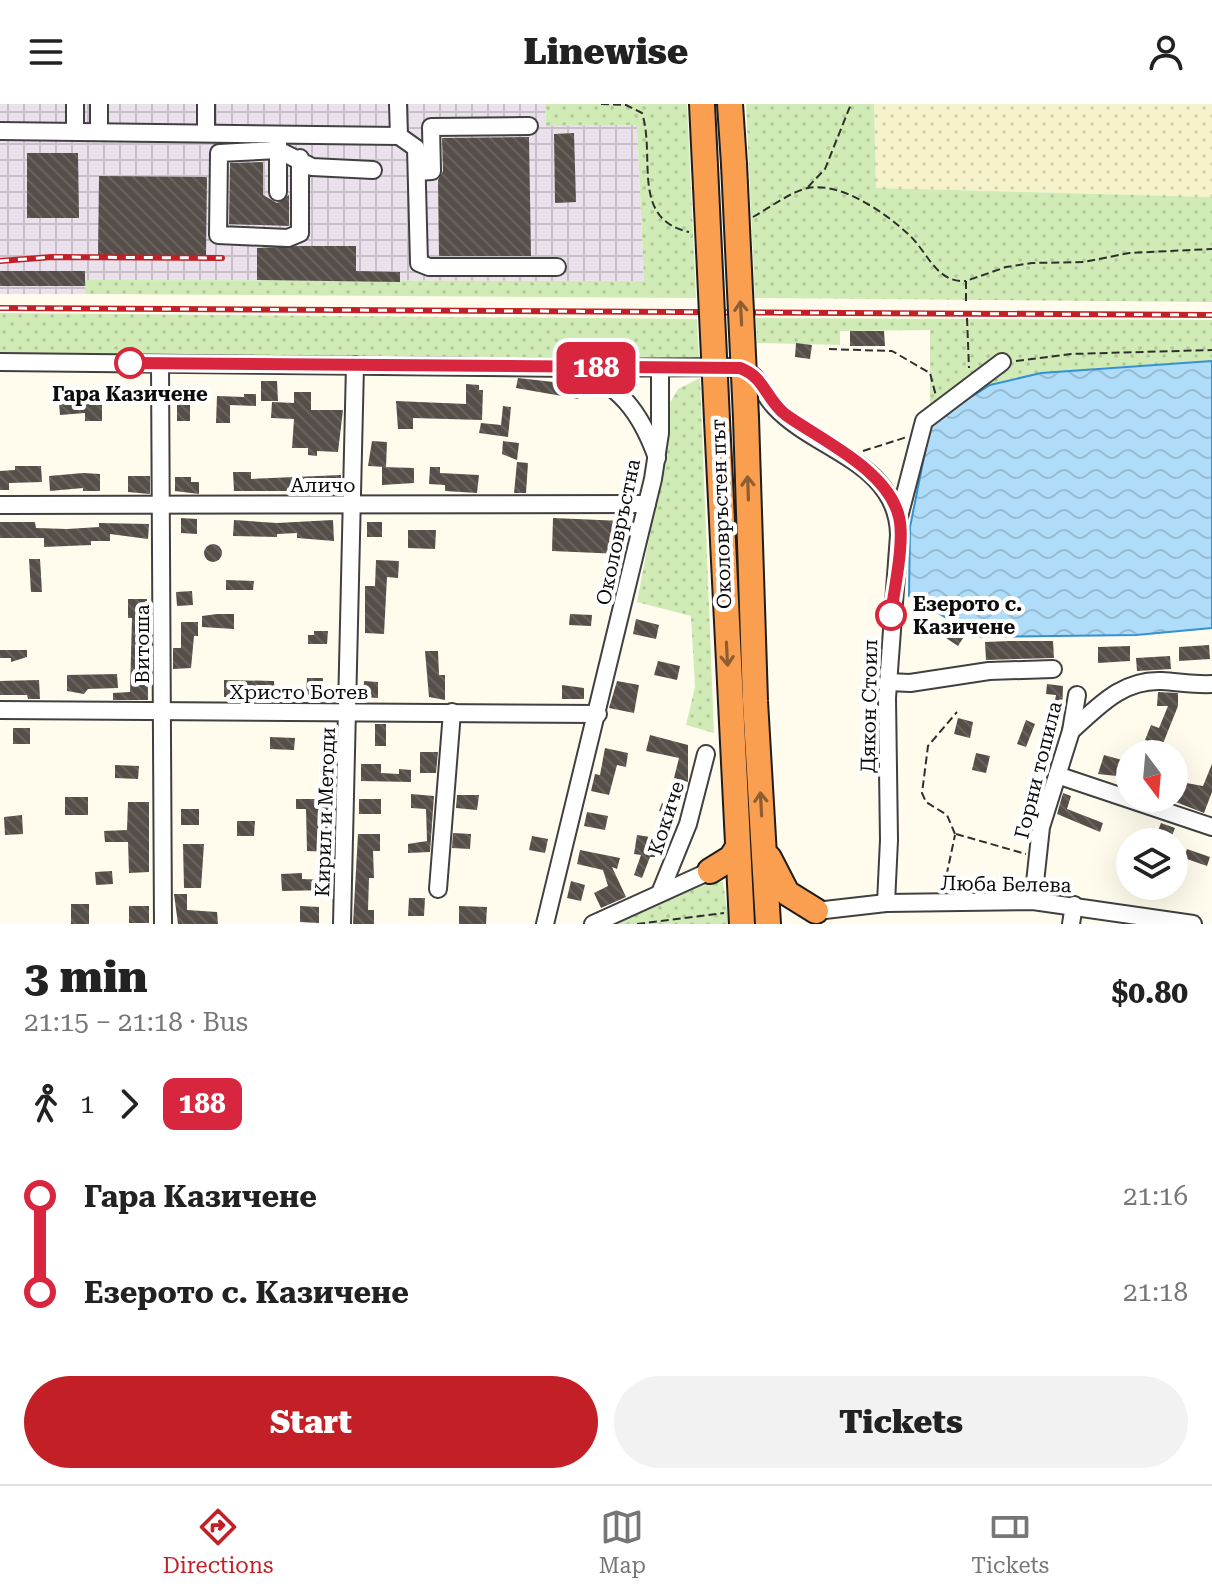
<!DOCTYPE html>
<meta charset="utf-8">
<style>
body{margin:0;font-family:"Roboto Serif",serif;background:#f2f2f2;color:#222;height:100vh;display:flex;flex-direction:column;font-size:30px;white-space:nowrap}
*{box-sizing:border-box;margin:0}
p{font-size:26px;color:#767676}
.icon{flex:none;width:44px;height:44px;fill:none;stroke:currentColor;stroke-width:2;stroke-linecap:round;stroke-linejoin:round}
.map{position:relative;height:820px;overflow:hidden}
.drawer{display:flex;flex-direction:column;background:#fff;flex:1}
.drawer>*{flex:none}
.badge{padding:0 16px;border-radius:12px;font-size:28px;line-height:52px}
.needle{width:52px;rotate:164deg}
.fabs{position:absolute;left:1116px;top:636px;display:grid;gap:16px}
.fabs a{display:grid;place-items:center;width:72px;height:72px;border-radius:50%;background:#fff;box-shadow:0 8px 32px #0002;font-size:40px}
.map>.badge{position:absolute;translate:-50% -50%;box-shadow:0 0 0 4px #fff}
.legs{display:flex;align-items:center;gap:12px;height:88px;padding:0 24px;font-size:26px}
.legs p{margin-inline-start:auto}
.headline{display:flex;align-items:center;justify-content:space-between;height:136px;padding:0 24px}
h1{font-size:44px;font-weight:800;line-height:60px}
.cta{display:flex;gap:16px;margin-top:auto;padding:16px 24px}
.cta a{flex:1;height:92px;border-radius:48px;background:#c22026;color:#fff;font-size:32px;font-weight:800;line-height:92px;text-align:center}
.cta a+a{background:#f2f2f2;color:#222}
ul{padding:0 24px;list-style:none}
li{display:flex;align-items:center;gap:28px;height:96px;font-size:30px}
li i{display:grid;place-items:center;width:12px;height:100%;margin:0 10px;background:currentColor}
li i::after{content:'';width:20px;height:20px;margin:-10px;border:6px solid;border-radius:50%;background:#fff}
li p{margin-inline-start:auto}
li:first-child i{background:linear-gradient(#0000 50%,currentColor 0)}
li:last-child i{background:linear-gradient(currentColor 50%,#0000 0)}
header{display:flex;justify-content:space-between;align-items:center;height:104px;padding:0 24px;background:#fff;font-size:36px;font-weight:800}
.menu{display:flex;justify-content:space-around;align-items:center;height:112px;border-top:2px solid #e0e0e0;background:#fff;font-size:22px;color:#767676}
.menu a{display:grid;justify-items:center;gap:4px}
.menu .current{color:#c22026}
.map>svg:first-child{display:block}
.industrial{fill:url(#industrial-grid)}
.farmland{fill:url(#farmland-dots)}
.grass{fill:url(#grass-dots)}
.water{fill:url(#water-waves);stroke:#3491d2;stroke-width:2}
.building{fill:url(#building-back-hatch)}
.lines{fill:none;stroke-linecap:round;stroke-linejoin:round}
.minor-casing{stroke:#404040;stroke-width:20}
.highway-casing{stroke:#1e1e1e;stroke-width:28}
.path{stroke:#2f2f2f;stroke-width:2;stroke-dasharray:8 4;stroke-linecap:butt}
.minor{stroke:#fff;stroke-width:16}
.highway{stroke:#fa9f50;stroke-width:24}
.rail-casing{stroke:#c22026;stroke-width:6}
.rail{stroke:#fff;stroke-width:3;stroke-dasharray:9;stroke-linecap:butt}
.highway-bridge-casing{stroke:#1e1e1e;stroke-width:28;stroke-linecap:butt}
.highway-bridge{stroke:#fa9f50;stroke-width:24}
.oneway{stroke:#8f5d32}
.line-1-casing{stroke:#fff;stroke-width:18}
.line-1{stroke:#d7263d;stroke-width:12}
.stop-1-dot{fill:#fff;stroke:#d7263d;stroke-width:4}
.labels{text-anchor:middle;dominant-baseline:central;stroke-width:8;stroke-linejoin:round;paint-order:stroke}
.stop-label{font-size:20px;font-weight:bold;fill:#0d0d0d;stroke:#fff}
.street-label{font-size:20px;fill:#0d0d0d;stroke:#fff}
</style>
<header><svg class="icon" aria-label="menu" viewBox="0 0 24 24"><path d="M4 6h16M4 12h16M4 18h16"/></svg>Linewise<svg class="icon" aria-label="person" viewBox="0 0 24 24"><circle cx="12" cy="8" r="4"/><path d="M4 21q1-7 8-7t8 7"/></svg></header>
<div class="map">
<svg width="1212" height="820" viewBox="0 0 1212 820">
<defs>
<pattern id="industrial-grid" width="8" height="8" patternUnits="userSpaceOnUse" patternTransform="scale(2)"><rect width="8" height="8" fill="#ebe1ec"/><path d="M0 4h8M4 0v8" fill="none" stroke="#c8c0c9"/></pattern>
<pattern id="farmland-dots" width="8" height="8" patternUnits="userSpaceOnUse" patternTransform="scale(2)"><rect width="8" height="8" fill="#f6f3cc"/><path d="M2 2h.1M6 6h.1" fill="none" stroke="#d2cfae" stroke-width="1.8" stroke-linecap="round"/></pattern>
<pattern id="grass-dots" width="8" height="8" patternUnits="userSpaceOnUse" patternTransform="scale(2)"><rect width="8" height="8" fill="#d0ebb5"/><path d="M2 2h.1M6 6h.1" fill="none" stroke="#b1c89a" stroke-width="1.8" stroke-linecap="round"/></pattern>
<pattern id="water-waves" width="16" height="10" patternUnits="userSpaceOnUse" patternTransform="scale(2)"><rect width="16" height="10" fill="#afdcf8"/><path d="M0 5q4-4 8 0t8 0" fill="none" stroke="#95bcd3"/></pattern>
<pattern id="building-back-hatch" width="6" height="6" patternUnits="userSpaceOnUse" patternTransform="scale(2)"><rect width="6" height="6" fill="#564e49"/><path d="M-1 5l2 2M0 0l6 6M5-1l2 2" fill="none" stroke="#69635f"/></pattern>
</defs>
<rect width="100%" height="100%" fill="#fffced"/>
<polygon class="industrial" points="0,0 545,0 546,22 637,20 644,177 85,176 85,190 0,190"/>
<polygon class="farmland" points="874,0 1212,0 1212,93 876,84"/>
<g class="grass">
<polygon points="545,0 687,0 696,194 85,190 85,176 644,177 637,21 546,22"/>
<polygon points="746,0 874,0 876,84 1212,93 1212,198 755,194"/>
<polygon points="0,209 697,215 699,256 0,250"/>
<polygon points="756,214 1212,216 1212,257 1096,264 944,310 930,323 930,226 840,227 840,241 757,239"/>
<polygon points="700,274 714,629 686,621 695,583 691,512 637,498 665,350 668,302 678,285"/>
<polygon points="712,776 723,778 729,820 616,820"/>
</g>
<polygon class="water" points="1212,257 1212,524 1136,531 979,533 909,492 910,423 930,323 944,310 990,281 1041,269"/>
<g class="building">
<polygon points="574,29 576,98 555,99 554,30"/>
<polygon points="529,33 531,152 439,152 438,76 443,67 442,34"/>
<polygon points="27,49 78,49 79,114 27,114"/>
<polygon points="263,58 263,91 277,99 289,91 289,122 229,120 230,59"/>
<polygon points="99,72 207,73 206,153 98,152"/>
<polygon points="298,142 356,142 356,167 400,168 400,178 257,176 257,144"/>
<rect x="0" y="167" width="85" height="15"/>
<polygon points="850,227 884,227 885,242 850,242"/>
<polygon points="796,239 812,241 810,255 795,253"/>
<polygon points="518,274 553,278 579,295 516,284"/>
<polygon points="261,277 277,277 278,297 261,297"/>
<polygon points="466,280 479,281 479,286 483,286 482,316 413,314 413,325 398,325 396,297 466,300"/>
<polygon points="294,288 311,288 311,306 343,306 338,348 317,347 317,352 308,351 308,344 292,344 294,315 271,314 272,298 294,299"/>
<polygon points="244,290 256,290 256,302 230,301 230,319 216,319 217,292 244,293"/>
<polygon points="73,297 102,297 102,317 85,317 85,309 60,311 59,298"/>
<rect x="177" y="297" width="13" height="20"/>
<polygon points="503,302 511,303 508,333 479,329 481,319 501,321"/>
<polygon points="372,337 387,338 386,363 368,362"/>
<polygon points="503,337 519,339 517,356 502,350"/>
<polygon points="517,358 528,359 526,389 514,389"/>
<polygon points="15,362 41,362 42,378 9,379 9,386 0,386 0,367 15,366"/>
<polygon points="382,363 414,364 414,379 382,381"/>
<polygon points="430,363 440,363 440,369 479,371 477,389 445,387 445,381 429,380"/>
<polygon points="233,368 251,368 251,375 341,371 341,387 234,387"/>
<polygon points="83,369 100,370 100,387 83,387 83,384 50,387 49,372"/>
<polygon points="128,372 150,372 150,390 128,388"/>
<polygon points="175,373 191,373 191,378 199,378 199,390 175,387"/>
<polygon points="181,414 197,415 197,430 181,429"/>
<polygon points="553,414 623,417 621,450 552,447"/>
<polygon points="234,416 277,419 333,416 334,437 297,434 297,429 277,430 277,433 233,432"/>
<polygon points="0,418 35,418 36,424 67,425 99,423 99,419 149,420 148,435 110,430 110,437 91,437 91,441 44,443 44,434 0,434"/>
<rect x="367" y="418" width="15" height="15"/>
<polygon points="408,426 436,426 435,445 408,444"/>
<circle cx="213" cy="449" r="9"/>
<polygon points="29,455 40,455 42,488 31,488"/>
<polygon points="376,456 399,457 398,474 387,473 384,530 365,529 365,482 375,482"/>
<polygon points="226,476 254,477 253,486 226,486"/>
<polygon points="192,487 193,501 177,502 176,488"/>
<polygon points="128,495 147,495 148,596 113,596 113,589 130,588 132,514 128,514"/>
<polygon points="217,510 234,510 234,525 202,523 202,512"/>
<polygon points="570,510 592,511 591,522 569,521"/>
<polygon points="636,515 659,521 656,535 633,530"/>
<polygon points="944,517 965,531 958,542 937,528"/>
<polygon points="181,518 198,518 198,532 194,532 191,564 173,565 173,544 181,544"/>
<polygon points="314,527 328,527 327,540 308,540 308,531 314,531"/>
<polygon points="1009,537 1053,537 1054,554 986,556 985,538"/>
<polygon points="1209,541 1210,555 1179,557 1179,543"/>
<polygon points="1130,542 1130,557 1098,559 1098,543"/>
<polygon points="0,546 27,546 27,553 11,558 11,554 0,554"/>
<polygon points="425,547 438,547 439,571 445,571 445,596 429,593"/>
<polygon points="1170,552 1171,565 1137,567 1136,554"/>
<polygon points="658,557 680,562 677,576 654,571"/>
<polygon points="117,570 118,584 88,585 84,590 67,587 67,571"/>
<polygon points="307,574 323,574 323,592 306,592"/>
<polygon points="39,576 40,595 28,595 27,591 0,591 0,577"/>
<polygon points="224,576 274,577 275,591 224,593"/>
<polygon points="364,577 378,578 378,594 363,593"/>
<polygon points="617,577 639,581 634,609 609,604"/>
<polygon points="1047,580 1063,582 1062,615 1052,613 1056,591 1046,590"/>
<polygon points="562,581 584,584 584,595 562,595"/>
<polygon points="1158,588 1178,589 1178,602 1162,642 1145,636 1151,621 1159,624 1168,602 1157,602"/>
<polygon points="958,614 973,618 970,634 954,630"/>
<polygon points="1026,616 1035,620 1026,643 1017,640"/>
<rect x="375" y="620" width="11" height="22"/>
<rect x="13" y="624" width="17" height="16"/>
<polygon points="650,631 688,641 688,678 674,674 679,654 646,647"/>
<polygon points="270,633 295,634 294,646 270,645"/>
<polygon points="605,644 628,649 626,663 617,661 609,691 591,687 595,670 600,671"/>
<polygon points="420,648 438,648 436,669 420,669"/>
<polygon points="976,649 990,652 986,669 972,666"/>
<polygon points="1104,651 1122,656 1117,672 1098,670"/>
<polygon points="361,660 381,660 381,669 399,670 399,665 411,666 411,678 361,677"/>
<polygon points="1212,660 1212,688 1204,709 1173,697 1181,678 1203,682"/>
<polygon points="115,661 139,662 138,675 115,674"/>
<polygon points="1063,689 1071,692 1067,705 1103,719 1100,728 1057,710"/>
<polygon points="411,690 434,692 430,748 408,749 408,740 427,737 426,705 411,704"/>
<polygon points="457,691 479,691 477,706 456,704"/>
<rect x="65" y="693" width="23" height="18"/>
<polygon points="296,695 317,695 317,703 331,703 332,748 307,747 306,705 296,705"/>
<rect x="359" y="695" width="22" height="15"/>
<polygon points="128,698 149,698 149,768 129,769 128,738 105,738 104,727 127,726"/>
<polygon points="662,699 680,704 670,731 656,729 663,708 659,707"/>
<rect x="181" y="705" width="18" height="16"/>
<polygon points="587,708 608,712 605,726 584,722"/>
<polygon points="22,711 23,730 5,731 4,713"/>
<polygon points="237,717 255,717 254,732 237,732"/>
<polygon points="1161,719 1175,724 1170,737 1156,732"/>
<polygon points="453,729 471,730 470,745 452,744"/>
<polygon points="358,730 380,730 380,747 373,747 374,774 369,774 368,806 374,806 374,820 353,820"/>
<polygon points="637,731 657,734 655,753 650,753 642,774 634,771 641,751 634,750"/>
<polygon points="532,732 548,735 545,749 529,746"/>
<polygon points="183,740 204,740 201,784 184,784"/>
<polygon points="1187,745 1210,753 1207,762 1184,754"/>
<polygon points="580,746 620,754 617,765 612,763 626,793 601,804 594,789 608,782 603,766 577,760"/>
<polygon points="112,767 113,780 96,781 95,768"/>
<polygon points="302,769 302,775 328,776 328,786 282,787 281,770"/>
<polygon points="571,777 585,781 581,797 567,794"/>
<polygon points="174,790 187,790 187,806 217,808 218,820 178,820"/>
<polygon points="409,794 425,794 424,812 408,812"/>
<rect x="71" y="800" width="18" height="20"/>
<rect x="129" y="802" width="20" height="17"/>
<polygon points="300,802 319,803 319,819 300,818"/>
<polygon points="459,802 487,803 486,820 459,820"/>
</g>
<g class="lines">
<g class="minor-casing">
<g id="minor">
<polyline points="75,0 75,27"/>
<polyline points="206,0 206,28"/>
<polyline points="0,27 399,32 398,0"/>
<polyline points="99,27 99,0"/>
<polyline points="399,32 416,44 419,159 429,163 557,163"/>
<polyline points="278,37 278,88"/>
<polyline points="300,54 300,129 288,134 218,131 219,49 278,46 312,63 373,66"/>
<polyline points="417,68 432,67 431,23 529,22"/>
<path d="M0,258L573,264C619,279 641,309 657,354"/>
<polyline points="160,260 163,820"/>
<path d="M573,264L727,263C765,268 754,281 775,303C816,347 898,358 899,431L887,594L889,736L886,799"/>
<polyline points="0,401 647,400"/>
<polyline points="899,413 924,317 1002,258"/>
<polyline points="888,578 910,579 989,567 1053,565"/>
<polyline points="0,606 598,610"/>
<path d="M1071,627C1098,603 1122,575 1162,577C1179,578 1195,581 1212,580"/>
<polyline points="1057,671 1212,723"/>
<polyline points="438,785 452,608"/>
<polyline points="660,789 688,720 706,650"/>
<polyline points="1033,797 1041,723 1071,627 1077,591"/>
<polyline points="816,807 886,799 1033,797 1193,820"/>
<polyline points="342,820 355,261"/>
<polyline points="545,820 653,375 660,329 660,265"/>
<polyline points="593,820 710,767"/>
<polyline points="1071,820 1074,801"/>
</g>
</g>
<g class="highway-casing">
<g id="highway">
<polyline points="702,0 705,62"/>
<polyline points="730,0 734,60"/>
<polyline points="746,314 755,597 768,820"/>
<polyline points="717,316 742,820"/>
<polyline points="769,754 787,789 816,807"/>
<polyline points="710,767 731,754 738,743"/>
</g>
</g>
<g class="path">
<path d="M601,0L626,1L642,9C656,53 630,115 689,128"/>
<polyline points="808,83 825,65 851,0"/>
<path d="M753,113C769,104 790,88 808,84C841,78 884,108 907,129C928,147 935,179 966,177"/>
<polyline points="966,197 966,177 1006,163 1032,159 1084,158 1129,149 1212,145"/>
<polyline points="967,214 969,264"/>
<polyline points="829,245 892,247 930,269 936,292"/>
<polyline points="1016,257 1071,250 1212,246"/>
<polyline points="863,347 907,333"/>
<polyline points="955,730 947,711 926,698 922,689 928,642 957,608"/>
<polyline points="956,730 1026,750"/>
<polyline points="944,783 955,731"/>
<polyline points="637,820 724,809"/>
</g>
<use href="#minor" class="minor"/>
<use href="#highway" class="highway"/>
<g class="rail-casing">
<g id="rail">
<polyline points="0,157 52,153 222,154"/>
<polyline points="0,204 1212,211"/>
</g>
</g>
<use href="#rail" class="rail"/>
<g class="highway-bridge-casing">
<g id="highway-bridge">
<polyline points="734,60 746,314"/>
<polyline points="705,62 717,316"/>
</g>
</g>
<use href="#highway-bridge" class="highway-bridge"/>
</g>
<defs><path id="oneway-shaft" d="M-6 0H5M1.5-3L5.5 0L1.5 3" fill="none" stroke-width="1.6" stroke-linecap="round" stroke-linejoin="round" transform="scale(2)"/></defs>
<g class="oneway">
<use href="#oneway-shaft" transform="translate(741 209) rotate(-93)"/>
<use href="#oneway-shaft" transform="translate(748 384) rotate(-92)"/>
<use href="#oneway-shaft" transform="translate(727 550) rotate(87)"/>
<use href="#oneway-shaft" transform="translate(761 700) rotate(-93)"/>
</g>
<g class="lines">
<g class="line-1-casing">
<path id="line-1" d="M130,259L740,264C765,273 766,296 786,311C821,336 888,366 899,413C905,438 894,485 891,511"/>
</g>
<use href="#line-1" class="line-1"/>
</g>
<g class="stop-1-dot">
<circle cx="130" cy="259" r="14"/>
<circle cx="891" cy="511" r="14"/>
</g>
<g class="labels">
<g class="stop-label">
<text x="130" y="290">Гара Казичене</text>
<text x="913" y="500" text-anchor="start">Езерото с.<tspan x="913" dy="23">Казичене</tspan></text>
</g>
<g class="street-label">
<text x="323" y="381">Аличо</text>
<text transform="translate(721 410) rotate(-92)">Околовръстен път</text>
<text transform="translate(618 428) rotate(-78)">Околовръстна</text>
<text transform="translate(142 540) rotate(-90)">Витоша</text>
<text x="299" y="588">Христо Ботев</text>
<text transform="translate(869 602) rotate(-89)">Дякон Стоил</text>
<text transform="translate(1038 666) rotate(-76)">Горни топила</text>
<text transform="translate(325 708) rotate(-88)">Кирил и Методи</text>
<text transform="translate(666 714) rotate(-72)">Кокиче</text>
<text transform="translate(1006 780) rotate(1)">Люба Белева</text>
</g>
</g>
</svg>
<div class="fabs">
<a><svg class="needle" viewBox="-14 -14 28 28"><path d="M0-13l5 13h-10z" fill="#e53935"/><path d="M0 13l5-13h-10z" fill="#767676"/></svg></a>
<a><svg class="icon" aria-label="layers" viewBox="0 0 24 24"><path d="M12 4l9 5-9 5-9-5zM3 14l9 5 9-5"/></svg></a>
</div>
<b class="badge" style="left:596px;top:264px;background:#d7263d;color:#fff">188</b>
</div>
<section class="drawer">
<div class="headline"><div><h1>3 min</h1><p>21:15 – 21:18 · Bus</p></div><b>$0.80</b></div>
<div class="legs"><svg class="icon" aria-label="walk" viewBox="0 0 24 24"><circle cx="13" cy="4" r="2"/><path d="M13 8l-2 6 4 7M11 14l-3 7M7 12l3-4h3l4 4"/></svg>1<svg class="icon" aria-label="forward" viewBox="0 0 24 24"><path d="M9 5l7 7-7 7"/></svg><b class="badge" style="background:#d7263d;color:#fff">188</b></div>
<ul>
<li><i style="color:#d7263d"></i><b>Гара Казичене</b><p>21:16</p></li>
<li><i style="color:#d7263d"></i><b>Езерото с. Казичене</b><p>21:18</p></li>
</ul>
<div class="cta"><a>Start</a><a>Tickets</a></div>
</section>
<nav class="menu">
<a class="current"><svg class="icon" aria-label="directions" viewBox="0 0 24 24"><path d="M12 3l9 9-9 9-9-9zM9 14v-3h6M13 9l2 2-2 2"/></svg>Directions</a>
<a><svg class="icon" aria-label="map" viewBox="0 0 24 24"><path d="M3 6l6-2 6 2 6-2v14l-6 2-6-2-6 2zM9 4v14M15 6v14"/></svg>Map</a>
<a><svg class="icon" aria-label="tickets" viewBox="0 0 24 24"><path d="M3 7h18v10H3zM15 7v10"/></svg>Tickets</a>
</nav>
